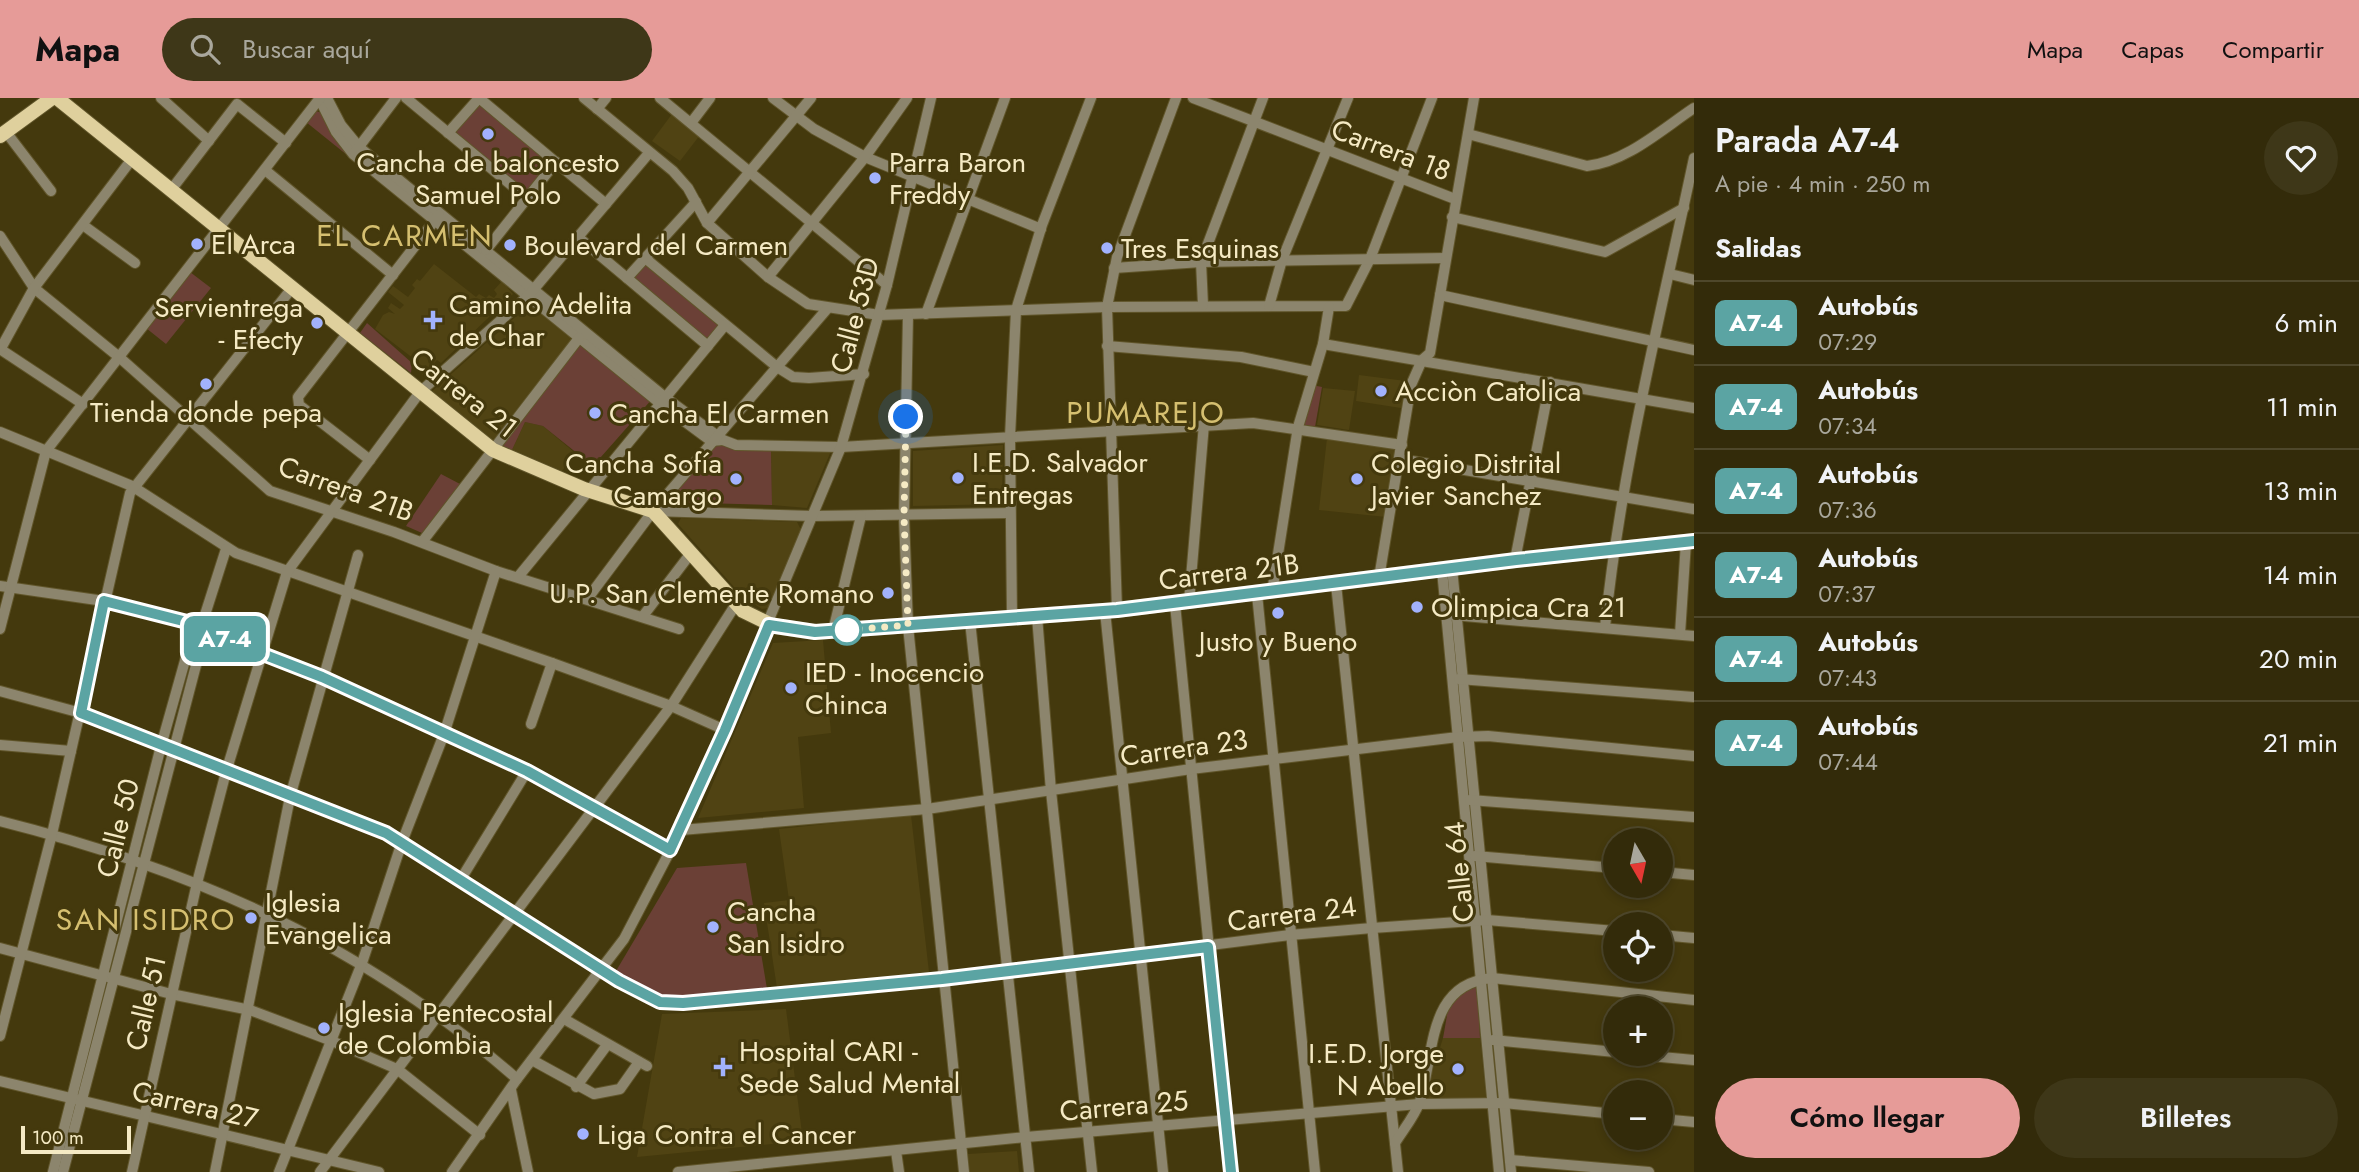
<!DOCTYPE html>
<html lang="es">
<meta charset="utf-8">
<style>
body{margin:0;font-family:Jost,sans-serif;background:#3e3718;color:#f1f3f6;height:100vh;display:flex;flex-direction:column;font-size:26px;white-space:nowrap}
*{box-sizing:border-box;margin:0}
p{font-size:23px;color:#a9a79c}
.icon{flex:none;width:38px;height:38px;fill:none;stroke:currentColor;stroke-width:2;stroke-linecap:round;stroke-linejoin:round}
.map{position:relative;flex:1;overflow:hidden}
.drawer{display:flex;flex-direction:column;background:#332b0a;width:665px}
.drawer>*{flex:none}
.badge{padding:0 14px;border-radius:10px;font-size:24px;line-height:46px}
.needle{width:46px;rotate:171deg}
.fabs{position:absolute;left:1603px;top:730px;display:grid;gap:14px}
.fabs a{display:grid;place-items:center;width:70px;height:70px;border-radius:50%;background:#332b0a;box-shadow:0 4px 10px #0003,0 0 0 2px #4e472b;font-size:35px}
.scale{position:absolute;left:21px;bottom:18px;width:110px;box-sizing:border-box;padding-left:7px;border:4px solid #f5eac4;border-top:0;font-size:19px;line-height:24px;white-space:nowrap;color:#f5eac4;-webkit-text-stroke:5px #44390d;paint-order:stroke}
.you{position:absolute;width:35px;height:35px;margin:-18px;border:5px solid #fff;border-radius:50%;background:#1a73e8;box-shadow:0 0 0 10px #1a73e833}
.map>.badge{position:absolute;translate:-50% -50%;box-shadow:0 0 0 4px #fff}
h2{padding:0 21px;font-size:26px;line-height:63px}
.round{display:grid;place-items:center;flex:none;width:74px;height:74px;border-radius:37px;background:#3e3718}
.head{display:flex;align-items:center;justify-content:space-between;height:119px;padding:0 21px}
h1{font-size:33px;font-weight:600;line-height:52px}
.action{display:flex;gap:14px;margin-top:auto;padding:14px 21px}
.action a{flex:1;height:80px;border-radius:42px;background:#e69b98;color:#111;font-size:28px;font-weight:600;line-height:80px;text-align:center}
.action a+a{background:#3e3718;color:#f1f3f6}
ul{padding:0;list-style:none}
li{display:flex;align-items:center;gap:21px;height:84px;padding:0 21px;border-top:2px solid #4e472b}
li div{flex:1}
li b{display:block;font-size:26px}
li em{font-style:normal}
li .badge{min-width:77px;font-weight:700;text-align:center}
header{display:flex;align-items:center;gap:42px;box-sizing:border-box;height:98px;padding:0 35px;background:#e69b98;color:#111}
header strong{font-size:33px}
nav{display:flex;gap:38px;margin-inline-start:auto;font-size:24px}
.search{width:490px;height:63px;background:#3e3718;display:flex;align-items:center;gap:18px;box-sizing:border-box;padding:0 24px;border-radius:38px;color:#a9a79c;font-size:26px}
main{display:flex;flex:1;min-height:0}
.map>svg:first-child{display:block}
.built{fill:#504313}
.green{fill:#6b4036}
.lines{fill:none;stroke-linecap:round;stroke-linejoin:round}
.minor-casing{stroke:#60552a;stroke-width:12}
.major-casing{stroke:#60552a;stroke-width:16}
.minor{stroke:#8c856d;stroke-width:10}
.major{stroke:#dfd09d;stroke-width:14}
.line-casing{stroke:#fff;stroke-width:16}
.line{stroke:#5ba4a3;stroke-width:10}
.walk{stroke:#f5eac4;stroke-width:7;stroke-dasharray:0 12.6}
.poi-dot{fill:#a2b2fd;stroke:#44390d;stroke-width:2.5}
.stop-dot{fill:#fff;stroke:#5ba4a3;stroke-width:3.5}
.labels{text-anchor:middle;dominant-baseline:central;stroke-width:6;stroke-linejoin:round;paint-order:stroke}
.street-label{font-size:28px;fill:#f5eac4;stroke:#44390d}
.poi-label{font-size:28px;fill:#f5eac4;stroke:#44390d;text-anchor:start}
.neighbourhood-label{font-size:30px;letter-spacing:2px;fill:#d5bf70;stroke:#44390d}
</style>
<header>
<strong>Mapa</strong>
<div class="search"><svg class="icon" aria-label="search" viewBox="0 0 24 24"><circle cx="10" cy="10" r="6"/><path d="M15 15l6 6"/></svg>Buscar aquí</div>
<nav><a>Mapa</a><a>Capas</a><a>Compartir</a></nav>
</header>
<main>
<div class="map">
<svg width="1694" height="1074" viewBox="0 0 1694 1074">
<rect width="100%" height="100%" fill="#44390d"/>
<g class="built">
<polygon points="672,16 700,37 680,63 652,43"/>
<polygon points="434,166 476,199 479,196 486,200 489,197 494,200 497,196 494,192 502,183 513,196 441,265 437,262 423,277 414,270 418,264 375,231 383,217 389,214 395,216 388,210 391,205 400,211 404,207 388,194 393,188 408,199 415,190 412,187 417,181 420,183"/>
<polygon points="531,205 573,240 492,343 431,294"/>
<polygon points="1359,277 1406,283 1401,310 1356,303"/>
<polygon points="1323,290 1355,293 1349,332 1317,327"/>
<polygon points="525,324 543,328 574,354 561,375 511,354"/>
<polygon points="1327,340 1396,351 1386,419 1319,412"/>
<polygon points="1003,347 1002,406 913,408 913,353"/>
<polygon points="771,353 831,353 807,410 772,407"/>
<polygon points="681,420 797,424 801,432 769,510 762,511 742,498 678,426"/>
<polygon points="823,542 831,635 798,639 804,710 698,720 773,545"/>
<polygon points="911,717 929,874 777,890 764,805 789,802 779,731"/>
<polygon points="786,911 803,1043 637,1059 662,916"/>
<polygon points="1443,940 1480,940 1486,1001 1424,1001"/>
<polygon points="1017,1053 1019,1074 970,1074 968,1056"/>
</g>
<g class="green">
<polygon points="480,6 556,68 531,98 452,35"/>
<polygon points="316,13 322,15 350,55 347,57 306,24"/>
<polygon points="645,164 721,227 707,242 632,180"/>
<polygon points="190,174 211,190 166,246 146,230"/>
<polygon points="367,225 412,265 411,275 360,235"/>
<polygon points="580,247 653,300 593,368 543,328 525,324 511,354 502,348"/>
<polygon points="1312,287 1322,289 1315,329 1301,326"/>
<polygon points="719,343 734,350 771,353 772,407 668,404"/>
<polygon points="441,376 460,386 422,435 406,428"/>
<polygon points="746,765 767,891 658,899 616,873 677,770"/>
<path d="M1477,888L1480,940H1443C1449,910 1445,900 1477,888Z"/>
</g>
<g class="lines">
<g class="minor-casing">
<g id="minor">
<polyline points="161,0 209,43"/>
<polyline points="319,0 336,34 353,56 661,306 711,343 723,342"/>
<polyline points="327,0 341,27 359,49 666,300 723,342 736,347 841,349 1253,325 1402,347"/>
<polyline points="406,0 527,100"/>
<polyline points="479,0 606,106"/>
<polyline points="584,0 673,73 688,90 707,125 768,179 808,206 879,217 1107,209 1346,208 1370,161 1432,0"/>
<polyline points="660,0 887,187"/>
<polyline points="773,0 814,31 865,59 1041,131"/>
<polyline points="1193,0 1455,101"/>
<polyline points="597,11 606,0"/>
<polyline points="691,25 710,0"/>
<polyline points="6,34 51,93"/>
<polyline points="448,35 479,0"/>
<path d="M1468,36L1587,68C1626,64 1661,32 1694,10"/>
<polyline points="355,54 396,0"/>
<polyline points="265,72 393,177"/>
<polyline points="171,92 237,6 286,45"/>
<polyline points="1452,119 1605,154 1684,110"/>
<polyline points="707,125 811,0"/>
<polyline points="83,127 135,165"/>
<polyline points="0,138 34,190 119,259 270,393 394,434 496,473 679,531"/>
<polyline points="578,139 708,248"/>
<polyline points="486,152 556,64"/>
<polyline points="645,160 777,269 793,279 809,280 864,276"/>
<polyline points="1114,170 1201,164 1446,160"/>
<polyline points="1670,176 1694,182"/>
<polyline points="768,179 865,59 907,0"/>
<polyline points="627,180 696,104"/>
<polyline points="1440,197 1694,252"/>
<polyline points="1203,207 1201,164 1263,0"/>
<polyline points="1269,208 1282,162 1348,0"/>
<polyline points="926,216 1005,0"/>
<polyline points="908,217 904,418 908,528 964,1074"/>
<polyline points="1323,246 1694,310"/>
<polyline points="1107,248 1241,259 1314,274"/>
<polyline points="0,251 83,306"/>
<polyline points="0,252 34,190 132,61"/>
<polyline points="0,334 132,388 236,455 552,565 671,608 725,632"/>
<polyline points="1400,361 1694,411"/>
<polyline points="370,362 299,307 298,299 439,117"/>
<polyline points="653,413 813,418 1010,415"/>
<polyline points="422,444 579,240"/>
<polyline points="1515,462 1550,284"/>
<polyline points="1452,470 1511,1074"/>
<polyline points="1442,472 1499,1074"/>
<polyline points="518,479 725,227"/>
<polyline points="1379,480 1411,287 1422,262 1430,255 1474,0"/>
<polyline points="1336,486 1398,1074"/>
<polyline points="0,488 104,503 191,525 209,535 322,579 527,673 670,752"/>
<polyline points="1272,494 1298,329 1323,246 1329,209"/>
<polyline points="1257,496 1315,1074"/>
<polyline points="588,500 653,413 827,211"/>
<polyline points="1189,504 1204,326"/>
<polyline points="1175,506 1231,1074"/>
<polyline points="1117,512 1107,209 1117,159 1176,0"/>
<polyline points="1105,513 1163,1074"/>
<polyline points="1453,517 1694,538"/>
<polyline points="643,518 691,455"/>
<polyline points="1037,518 1051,693 1092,1074"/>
<polyline points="1012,520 1010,339 1016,212 1042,127 1091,0"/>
<polyline points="970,523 1029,1074"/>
<path d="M1605,529C1621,371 1661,216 1694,60"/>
<polyline points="0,531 46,353 320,0"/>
<polyline points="833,533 861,418"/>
<polyline points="1680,536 1686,444"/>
<polyline points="1459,581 1694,599"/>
<polyline points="0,593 81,615 386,735 619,883 660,904 683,905 942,881 1290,837 1372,830 1487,822 1615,833"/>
<polyline points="531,626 552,565"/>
<polyline points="0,647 71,653"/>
<polyline points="1470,702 1694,719"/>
<path d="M0,723C195,772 365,847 517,981"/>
<polyline points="681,732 927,711 1191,671 1458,639 1488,638 1694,658"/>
<polyline points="1475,758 1615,770"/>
<polyline points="1661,774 1694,777"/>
<polyline points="461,781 527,673"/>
<polyline points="1661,837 1694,840"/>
<polyline points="0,850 171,896 250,912 332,943 397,971 480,1037"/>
<polyline points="564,921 647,968"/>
<polyline points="0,938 52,736 130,395 292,190"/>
<polyline points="1493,942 1615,954"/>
<polyline points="1629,956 1694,962"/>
<polyline points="532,962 594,996 620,991 639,964"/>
<polyline points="0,983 379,1074"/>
<polyline points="576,989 607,947"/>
<polyline points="511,992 528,1074"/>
<polyline points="1661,1021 1694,1024"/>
<path d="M1395,1045C1403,1032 1415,1018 1420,1003C1435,954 1427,886 1492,880L1694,902"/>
<polyline points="896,1053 899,1074"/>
<polyline points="1510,1062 1649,1074"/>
<polyline points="53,1074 161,648 195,527 200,525"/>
<polyline points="63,1074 205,533 203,523 226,451"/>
<polyline points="132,1074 197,785 226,674 287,474 420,294 528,198 649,55"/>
<polyline points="215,1074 290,699 358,457"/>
<polyline points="279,1074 362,865 402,744 444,636 496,473"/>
<polyline points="320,1074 671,608 736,506"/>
<polyline points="452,1074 517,981 624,841 681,732 841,349 887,187 931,0"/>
<polyline points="678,1074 1026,1039 1419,1006 1504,1005 1615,1016"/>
</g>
</g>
<g class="major-casing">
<g id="major">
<polyline points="57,0 493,352 584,391 653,413 743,513 774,528 815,534 1117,512 1515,462 1694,443"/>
<polyline points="0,38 52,0"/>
</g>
</g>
<use href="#minor" class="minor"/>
<use href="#major" class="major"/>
</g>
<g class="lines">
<g class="line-casing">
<polyline id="line" points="1231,1074 1208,849 942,881 683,905 660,904 619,883 386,735 81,615 104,503 191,525 209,535 322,579 527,673 670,752 725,632 769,527 815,534 1117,512 1516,462 1694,443"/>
</g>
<use href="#line" class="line"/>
<polyline class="walk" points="847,532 908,527 904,418 906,319"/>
</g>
<g class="poi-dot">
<circle cx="488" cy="36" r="7"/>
<circle cx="875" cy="80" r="7"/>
<circle cx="197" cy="146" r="7"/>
<circle cx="510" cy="147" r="7"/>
<circle cx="1107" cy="150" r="7"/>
<path d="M429.5 211.5h7v7h7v7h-7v7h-7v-7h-7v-7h7z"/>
<circle cx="317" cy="225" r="7"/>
<circle cx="206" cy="286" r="7"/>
<circle cx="1381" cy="293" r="7"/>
<circle cx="595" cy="315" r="7"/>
<circle cx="958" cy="380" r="7"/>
<circle cx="736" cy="381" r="7"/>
<circle cx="1357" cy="381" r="7"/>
<circle cx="888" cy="495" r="7"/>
<circle cx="1417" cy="509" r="7"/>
<circle cx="1278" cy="515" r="7"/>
<circle cx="791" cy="590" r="7"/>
<circle cx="251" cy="820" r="7"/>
<circle cx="713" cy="829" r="7"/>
<circle cx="324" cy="930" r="7"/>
<path d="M719.5 958.5h7v7h7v7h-7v7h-7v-7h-7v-7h7z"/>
<circle cx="1458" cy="971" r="7"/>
<circle cx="583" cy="1036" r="7"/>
</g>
<circle class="stop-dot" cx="847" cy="532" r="14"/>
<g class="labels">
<g class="street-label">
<text transform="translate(1391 52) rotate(21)">Carrera 18</text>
<text transform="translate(855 217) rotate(-75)">Calle 53D</text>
<text transform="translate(464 295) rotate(38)">Carrera 21</text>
<text transform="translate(346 391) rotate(20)">Carrera 21B</text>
<text transform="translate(1229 474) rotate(-7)">Carrera 21B</text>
<text transform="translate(1184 650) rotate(-8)">Carrera 23</text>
<text transform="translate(118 730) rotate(-76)">Calle 50</text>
<text transform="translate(1459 774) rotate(-96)">Calle 64</text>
<text transform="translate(1292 816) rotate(-7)">Carrera 24</text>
<text transform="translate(146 905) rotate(-77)">Calle 51</text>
<text transform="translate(195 1007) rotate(13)">Carrera 27</text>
<text transform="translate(1124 1008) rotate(-5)">Carrera 25</text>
</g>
<g class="poi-label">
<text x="488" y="64" text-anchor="middle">Cancha de baloncesto<tspan x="488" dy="32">Samuel Polo</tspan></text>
<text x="889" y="64">Parra Baron<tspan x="889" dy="32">Freddy</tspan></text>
<text x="211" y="146">El Arca</text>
<text x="524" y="147">Boulevard del Carmen</text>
<text x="1121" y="150">Tres Esquinas</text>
<text x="449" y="206">Camino Adelita<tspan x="449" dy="32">de Char</tspan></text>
<text x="303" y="209" text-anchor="end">Servientrega<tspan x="303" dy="32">- Efecty</tspan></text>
<text x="1395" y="293">Acciòn Catolica</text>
<text x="206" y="314" text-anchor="middle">Tienda donde pepa</text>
<text x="609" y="315">Cancha El Carmen</text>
<text x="972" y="364">I.E.D. Salvador<tspan x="972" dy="32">Entregas</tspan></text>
<text x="722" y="365" text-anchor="end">Cancha Sofía<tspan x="722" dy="32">Camargo</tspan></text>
<text x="1371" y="365">Colegio Distrital<tspan x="1371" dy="32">Javier Sanchez</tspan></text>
<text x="874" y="495" text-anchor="end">U.P. San Clemente Romano</text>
<text x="1431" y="509">Olimpica Cra 21</text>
<text x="1278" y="543" text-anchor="middle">Justo y Bueno</text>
<text x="805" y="574">IED - Inocencio<tspan x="805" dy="32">Chinca</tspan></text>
<text x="265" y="804">Iglesia<tspan x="265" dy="32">Evangelica</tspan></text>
<text x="727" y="813">Cancha<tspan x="727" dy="32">San Isidro</tspan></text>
<text x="338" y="914">Iglesia Pentecostal<tspan x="338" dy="32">de Colombia</tspan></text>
<text x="739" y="953">Hospital CARI -<tspan x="739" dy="32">Sede Salud Mental</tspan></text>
<text x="1444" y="955" text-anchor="end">I.E.D. Jorge<tspan x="1444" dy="32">N Abello</tspan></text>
<text x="597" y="1036">Liga Contra el Cancer</text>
</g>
<g class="neighbourhood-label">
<text x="405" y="137">EL CARMEN</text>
<text x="1146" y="314">PUMAREJO</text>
<text x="146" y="821">SAN ISIDRO</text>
</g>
</g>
</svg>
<div class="fabs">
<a><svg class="needle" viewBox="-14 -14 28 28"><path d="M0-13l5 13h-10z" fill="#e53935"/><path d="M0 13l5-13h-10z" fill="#a9a79c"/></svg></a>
<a><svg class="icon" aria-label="locate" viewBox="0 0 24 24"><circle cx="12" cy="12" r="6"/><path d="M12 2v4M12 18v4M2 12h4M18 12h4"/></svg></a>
<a>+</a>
<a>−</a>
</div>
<div class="scale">100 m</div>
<div class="you" style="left:906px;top:319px"></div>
<b class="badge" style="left:225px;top:541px;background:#5ba4a3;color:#fff">A7-4</b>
</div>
<section class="drawer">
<div class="head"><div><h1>Parada A7-4</h1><p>A pie · 4 min · 250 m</p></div><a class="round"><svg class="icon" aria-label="heart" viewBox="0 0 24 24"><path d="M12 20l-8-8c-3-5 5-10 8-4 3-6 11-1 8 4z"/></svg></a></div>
<h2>Salidas</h2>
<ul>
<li><span class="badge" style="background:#5ba4a3;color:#fff">A7-4</span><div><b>Autobús</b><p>07:29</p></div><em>6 min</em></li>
<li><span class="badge" style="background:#5ba4a3;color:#fff">A7-4</span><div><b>Autobús</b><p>07:34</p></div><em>11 min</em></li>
<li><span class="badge" style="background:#5ba4a3;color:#fff">A7-4</span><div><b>Autobús</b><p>07:36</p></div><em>13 min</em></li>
<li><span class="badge" style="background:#5ba4a3;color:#fff">A7-4</span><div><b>Autobús</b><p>07:37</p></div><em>14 min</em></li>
<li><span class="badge" style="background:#5ba4a3;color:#fff">A7-4</span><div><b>Autobús</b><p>07:43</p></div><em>20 min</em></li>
<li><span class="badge" style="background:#5ba4a3;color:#fff">A7-4</span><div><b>Autobús</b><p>07:44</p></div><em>21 min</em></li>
</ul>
<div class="action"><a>Cómo llegar</a><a>Billetes</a></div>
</section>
</main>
